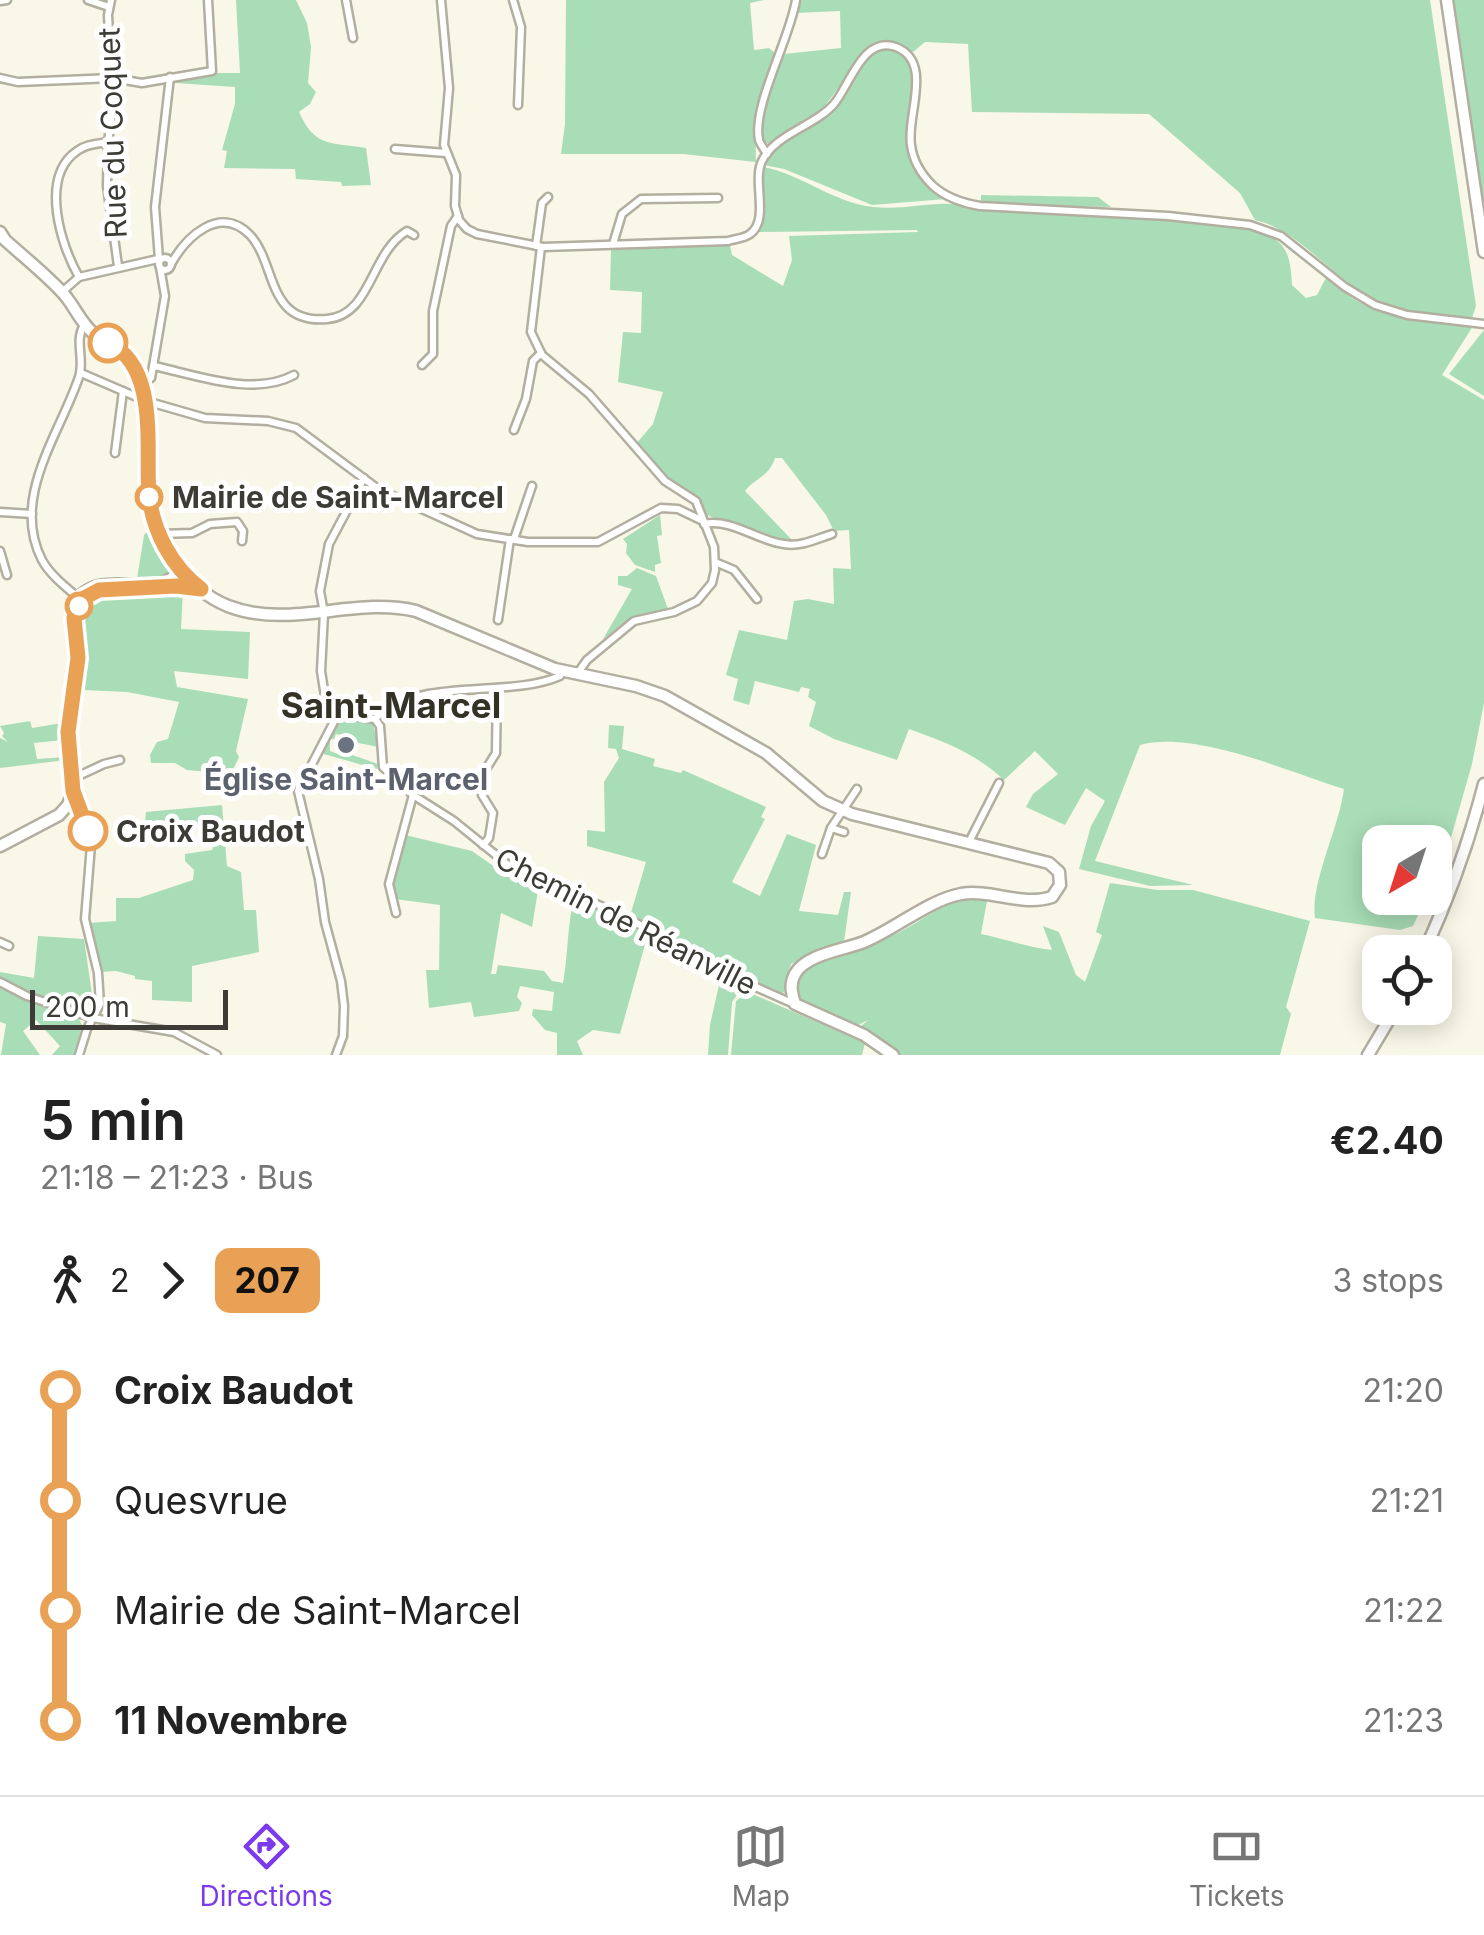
<!DOCTYPE html>
<meta charset="utf-8">
<style>
body{margin:0;font-family:Inter,sans-serif;background:#f2f2f2;color:#222;height:100vh;display:flex;flex-direction:column;font-size:38px;white-space:nowrap}
*{box-sizing:border-box;margin:0}
p{font-size:32px;color:#767676}
.icon{flex:none;width:55px;height:55px;fill:none;stroke:currentColor;stroke-width:2;stroke-linecap:round;stroke-linejoin:round}
.map{position:relative;height:1055px;overflow:hidden}
.details{display:flex;flex-direction:column;background:#fff;flex:1}
.details>*{flex:none}
.badge{padding:0 20px;border-radius:15px;font-size:35px;line-height:65px}
.needle{width:65px;rotate:219deg}
.fabs{position:absolute;left:1362px;top:825px;display:grid;gap:20px}
.fabs a{display:grid;place-items:center;width:90px;height:90px;border-radius:20px;background:#fff;box-shadow:0 5px 25px #0003;font-size:50px}
.scale{position:absolute;left:30px;bottom:25px;width:198px;box-sizing:border-box;padding-left:10px;border:5px solid #3c3b35;border-top:0;font-size:28px;line-height:35px;white-space:nowrap;color:#3c3b35;-webkit-text-stroke:8px #fff;paint-order:stroke}
.map>.badge{position:absolute;translate:-50% -50%;box-shadow:0 0 0 5px #fff}
.legs{display:flex;align-items:center;gap:15px;height:110px;padding:0 40px;font-size:32px}
.legs p{margin-inline-start:auto}
.headline{display:flex;align-items:center;justify-content:space-between;height:170px;padding:0 40px}
h1{font-size:55px;font-weight:600;line-height:75px}
ul{padding:0 40px;list-style:none}
li{display:flex;align-items:center;gap:35px;height:110px;font-size:38px}
li i{display:grid;place-items:center;width:15px;height:100%;margin:0 12px;background:currentColor}
li i::after{content:'';width:25px;height:25px;margin:-12px;border:8px solid;border-radius:50%;background:#fff}
li p{margin-inline-start:auto}
li:first-child i{background:linear-gradient(#0000 50%,currentColor 0)}
li:last-child i{background:linear-gradient(currentColor 50%,#0000 0)}
.tabs{display:flex;justify-content:space-around;align-items:center;height:140px;border-top:2px solid #e0e0e0;background:#fff;font-size:28px;color:#767676}
.tabs a{display:grid;justify-items:center;gap:5px}
.tabs .on{color:#7c3aed}
.map>svg:first-child{display:block}
.green{fill:#a9ddb7}
.lines{fill:none;stroke-linecap:round;stroke-linejoin:round}
.street-casing{stroke:#b2afa0;stroke-width:11}
.secondary-casing{stroke:#b2afa0;stroke-width:15}
.street{stroke:#fff;stroke-width:6}
.secondary{stroke:#fff;stroke-width:10}
.line-1-casing{stroke:#fff;stroke-width:22}
.line-1{stroke:#e9a255;stroke-width:15}
.stop-1-dot{fill:#fff;stroke:#e9a255;stroke-width:5}
.worship-dot{fill:#6b7280;stroke:#fff;stroke-width:4}
.labels{text-anchor:middle;dominant-baseline:central;stroke-width:10;stroke-linejoin:round;paint-order:stroke}
.street-label{font-size:30px;fill:#3c3b35;stroke:#fff}
.stop-label{font-size:30px;font-weight:bold;fill:#3c3b35;stroke:#fff;text-anchor:start}
.worship-label{font-size:30px;font-weight:bold;fill:#5b616d;stroke:#fff}
.quarter-label{font-size:35px;font-weight:bold;fill:#343226;stroke:#fff}
</style>
<div class="map">
<svg width="1484" height="1055" viewBox="0 0 1484 1055">
<rect width="100%" height="100%" fill="#f9f7e7"/>
<g class="green">
<path d="M236,0H296L307,23L311,47L308,83L316,92L310,104L299,112C315,148 331,142 366,148L371,185L342,186L341,182L296,179L295,169L224,168L227,151L222,150L235,104V87L176,83V78L202,73H240Z"/>
<path d="M566,0H764L750,3L754,50L769,48L776,54C763,91 754,122 756,162L683,154H561L565,124Z"/>
<path d="M798,0H1430L1476,306L1472,318C1436,314 1397,313 1365,294C1328,273 1298,230 1255,220L1240,193L1149,114L972,112L968,44L925,42L913,52L893,44L869,47L824,107L770,144L765,143C754,118 775,79 784,54L841,48L840,11L796,13Z"/>
<polygon points="1452,0 1484,0 1484,221"/>
<path d="M883,49L899,52L909,62C921,122 878,152 946,199L872,205L784,169L764,165C779,138 812,130 833,110C852,91 856,56 883,49Z"/>
<path d="M764,167C802,175 835,203 873,207C909,211 936,198 974,207L1242,226C1282,238 1290,244 1292,285L1306,298L1317,295L1327,276C1336,284 1346,295 1357,301C1391,320 1435,323 1473,326L1442,375L1484,400V703L1472,764L1448,848L1435,877V842H1380V898H1426L1413,926L1400,930L1315,918C1310,883 1339,828 1344,789C1290,772 1194,730 1140,745L1095,861L1193,885L1150,886L1079,869L1091,826L1105,801L1086,788L1065,825L1026,807L1033,794L1058,774L1035,751L1004,780C975,753 945,742 909,729L897,760L834,739L809,726L816,702L808,697L810,689L801,687L799,692L755,681L749,705L733,700L738,679L726,675L739,630L787,640L794,601L808,599L834,604L833,568L851,569L849,530L834,531L826,515L782,458H775C769,477 756,477 745,491L793,541L778,540L703,514C698,495 685,491 670,480C657,471 646,457 635,445L653,424L663,392L618,382L623,332L641,333L642,292L610,290L611,250L730,245L732,255L783,286L792,260L789,236L918,232L917,230L758,232L763,211Z"/>
<polygon points="981,195 1098,197 1111,207 981,204"/>
<polygon points="1484,330 1484,396 1449,374"/>
<polygon points="660,515 662,535 657,536 661,563 655,565 655,572 635,565 626,553 627,544 623,539"/>
<polygon points="148,531 154,534 172,573 162,578 137,579 144,535"/>
<polygon points="637,568 656,576 668,609 635,616 603,639 632,589 618,585 618,576 627,576"/>
<polygon points="183,590 181,629 250,632 248,679 174,671 177,687 248,699 236,751 239,757 231,774 187,770 175,763 151,763 150,755 157,742 168,739 179,702 127,692 83,690 87,656 84,625 89,605 105,593"/>
<polygon points="344,719 373,724 378,747 344,740 345,736 336,734 334,739 330,739 330,751 340,755 341,751 378,764 377,769 320,753 339,721"/>
<polygon points="30,721 32,728 62,723 63,740 34,743 37,759 65,757 66,760 0,768 0,738 8,742 2,736 4,733 0,726"/>
<path d="M609,725L624,726L622,749L655,759L653,766L681,773L683,770L766,807L761,817L765,819L732,882L760,896L787,834L816,845L799,911L838,915L844,892H851L844,942L791,964L784,992L778,996C727,972 678,943 630,916L646,862L587,846V830L605,832L604,782L619,758L616,749L608,748Z"/>
<polygon points="222,805 227,866 241,872 244,910 256,910 259,952 192,966 192,1002 152,1000 152,981 135,979 135,976 116,971 101,972 88,923 116,921 116,898 139,898 193,880 194,870 185,861 185,854 212,850 215,842 212,823 144,833 146,812"/>
<path d="M405,835L472,851L502,872L534,884L533,889L538,890L532,927L501,913L491,974H496L498,965L544,971L552,981L563,983C568,955 567,931 573,902L577,899L648,934L620,1034L593,1030L577,1041L583,1055H557V1033L545,1030L532,1015L533,1009L552,1011L554,992L520,986L517,997L522,1003L519,1011L474,1017L471,1002L429,1008L426,970H439L440,905L395,899L393,884Z"/>
<path d="M1110,883L1158,890H1193L1310,921L1286,1007L1291,1014L1280,1055H897L858,1029L868,1020L854,1027L798,1001C792,986 798,978 807,967C837,958 869,947 898,933C930,917 947,895 987,901L981,934C1005,939 1027,947 1052,950L1043,926L1059,932L1076,975L1085,982L1102,935L1096,932Z"/>
<path d="M38,936L84,939L93,1001C75,1018 21,990 0,979V972L34,978Z"/>
<polygon points="721,976 742,988 732,1002 728,1055 708,1055 710,1025"/>
<polygon points="0,988 25,1000 78,1017 82,1025 75,1055 52,1055 60,1046 36,1020 23,1031 40,1055 1,1055 6,1024 0,1022"/>
<polygon points="748,992 865,1043 862,1055 731,1055 736,1001"/>
</g>
<g class="lines">
<g class="street-casing">
<g id="street">
<polyline points="88,0 109,7"/>
<polyline points="111,0 108,15 113,106 108,142 107,186 118,266"/>
<polyline points="346,0 353,38"/>
<path d="M441,0L449,88L444,145L456,175L455,206L459,220L467,229L477,234L543,247L728,241C735,239 745,238 750,234C770,220 752,181 762,161C775,134 815,126 834,104C850,85 863,35 896,47C934,62 906,116 911,145C913,161 921,174 932,185C946,198 962,203 980,206L1168,216L1250,225L1281,236L1345,287L1375,305L1407,315L1484,324"/>
<polyline points="513,0 521,27 518,105"/>
<polyline points="0,1 7,0"/>
<polyline points="0,78 18,82 113,78 142,83 212,71 208,0"/>
<polyline points="395,149 446,153"/>
<path d="M767,154C766,152 759,142 759,140C752,106 790,39 796,0"/>
<polyline points="613,244 622,214 641,199 718,198"/>
<polyline points="536,246 542,203 548,197"/>
<polyline points="541,247 531,332 542,355 589,394 665,481 696,501 714,547 715,570 712,583 697,601 674,612 634,621 587,660 577,674"/>
<circle cx="165" cy="264" r="6"/>
<polyline points="159,259 155,207 170,77"/>
<path d="M171,264C186,237 220,204 250,235C277,264 266,324 327,319C372,315 370,253 407,231L414,235"/>
<path d="M79,277C61,246 39,177 77,151C86,144 97,144 108,142"/>
<polyline points="62,292 79,277 158,259"/>
<polyline points="422,365 433,354 433,311 451,226 458,216"/>
<path d="M154,366C197,375 253,397 294,375"/>
<polyline points="81,373 146,401 205,418 268,421 296,428 378,489 477,534 528,542 598,542 661,508 678,509 703,521"/>
<polyline points="141,384 151,378 165,296 160,267"/>
<polyline points="514,430 526,399 533,361 541,353"/>
<polyline points="115,453 123,391"/>
<polyline points="364,478 329,544 320,591 324,613 321,671 326,703 330,710 338,714 375,719 380,726 383,767 413,795 454,821 507,864 621,915 693,953 711,967 794,1004"/>
<polyline points="0,512 32,514"/>
<path d="M704,524C731,518 758,541 784,544C801,547 816,539 832,534"/>
<polyline points="160,534 192,533 210,524 237,522 243,531 242,541"/>
<polyline points="514,539 532,486"/>
<polyline points="0,551 7,575"/>
<polyline points="715,562 734,570 757,599"/>
<path d="M80,599C67,588 50,575 42,560C10,498 60,434 79,377C85,359 74,341 84,325"/>
<polyline points="498,620 510,539"/>
<path d="M375,719C416,676 508,699 560,676L563,671"/>
<polyline points="74,778 104,764 120,760"/>
<polyline points="73,791 91,845 85,919 98,973 100,1004 87,1029 79,1055"/>
<polyline points="831,828 844,832"/>
<polyline points="969,842 999,783"/>
<polyline points="483,845 489,838 493,813 482,795 486,769 496,753 497,688"/>
<polyline points="822,854 831,828 857,789"/>
<polyline points="396,913 389,884 413,795"/>
<polyline points="0,942 9,946"/>
<polyline points="0,982 27,996 93,1018 174,1032 217,1055"/>
<polyline points="336,1055 343,1036 344,1006 341,981 325,922 319,879 298,791 338,714"/>
</g>
</g>
<g class="secondary-casing">
<g id="secondary">
<polyline points="1447,0 1484,252"/>
<path d="M0,232L5,240C24,257 44,273 61,291C74,304 79,321 93,333C108,346 122,348 132,367C154,408 146,449 149,493C153,540 184,588 228,606C290,630 354,596 416,611L555,669L636,686L665,696L766,753L823,801L852,814L1049,863L1059,872L1060,885L1052,897C1022,907 992,889 961,894C929,900 895,929 864,942C844,950 806,954 795,974C789,985 792,994 795,1004L864,1035L893,1055"/>
<polyline points="161,587 198,589"/>
<path d="M0,846L59,815L68,805L73,791L68,732L79,642L73,605C99,565 144,600 175,576L176,566"/>
<path d="M1424,952C1449,898 1469,842 1484,784"/>
<polyline points="1368,1055 1396,1008"/>
</g>
</g>
<use href="#street" class="street"/>
<use href="#secondary" class="secondary"/>
</g>
<g class="lines">
<g class="line-1-casing">
<path id="line-1" d="M88,831L73,791L68,732L78,658L74,618L78,608L84,598L99,590L176,586L201,589C172,567 153,532 149,495C145,451 160,366 108,343"/>
</g>
<use href="#line-1" class="line-1"/>
</g>
<g class="stop-1-dot">
<circle cx="108" cy="343" r="18"/>
<circle cx="149" cy="497" r="12"/>
<circle cx="79" cy="606" r="12"/>
<circle cx="88" cy="831" r="18"/>
</g>
<circle class="worship-dot" cx="346" cy="745" r="10"/>
<g class="labels">
<g class="street-label">
<text transform="translate(112 133) rotate(-92)">Rue du Coquet</text>
<text transform="translate(626 921) rotate(27)">Chemin de Réanville</text>
</g>
<g class="stop-label">
<text x="172" y="497">Mairie de Saint-Marcel</text>
<text x="116" y="831">Croix Baudot</text>
</g>
<g class="worship-label">
<text x="346" y="779">Église Saint-Marcel</text>
</g>
<g class="quarter-label">
<text x="391" y="705">Saint-Marcel</text>
</g>
</g>
</svg>
<div class="fabs">
<a><svg class="needle" viewBox="-14 -14 28 28"><path d="M0-13l5 13h-10z" fill="#e53935"/><path d="M0 13l5-13h-10z" fill="#767676"/></svg></a>
<a><svg class="icon" aria-label="locate" viewBox="0 0 24 24"><circle cx="12" cy="12" r="6"/><path d="M12 2v4M12 18v4M2 12h4M18 12h4"/></svg></a>
</div>
<div class="scale">200 m</div>
</div>
<section class="details">
<div class="headline"><div><h1>5 min</h1><p>21:18 – 21:23 · Bus</p></div><b>€2.40</b></div>
<div class="legs"><svg class="icon" aria-label="walk" viewBox="0 0 24 24"><circle cx="13" cy="4" r="2"/><path d="M13 8l-2 6 4 7M11 14l-3 7M7 12l3-4h3l4 4"/></svg>2<svg class="icon" aria-label="forward" viewBox="0 0 24 24"><path d="M9 5l7 7-7 7"/></svg><b class="badge" style="background:#e9a255;color:#111">207</b><p>3 stops</p></div>
<ul>
<li><i style="color:#e9a255"></i><b>Croix Baudot</b><p>21:20</p></li>
<li><i style="color:#e9a255"></i><span>Quesvrue</span><p>21:21</p></li>
<li><i style="color:#e9a255"></i><span>Mairie de Saint-Marcel</span><p>21:22</p></li>
<li><i style="color:#e9a255"></i><b>11 Novembre</b><p>21:23</p></li>
</ul>
</section>
<nav class="tabs">
<a class="on"><svg class="icon" aria-label="directions" viewBox="0 0 24 24"><path d="M12 3l9 9-9 9-9-9zM9 14v-3h6M13 9l2 2-2 2"/></svg>Directions</a>
<a><svg class="icon" aria-label="map" viewBox="0 0 24 24"><path d="M3 6l6-2 6 2 6-2v14l-6 2-6-2-6 2zM9 4v14M15 6v14"/></svg>Map</a>
<a><svg class="icon" aria-label="tickets" viewBox="0 0 24 24"><path d="M3 7h18v10H3zM15 7v10"/></svg>Tickets</a>
</nav>
